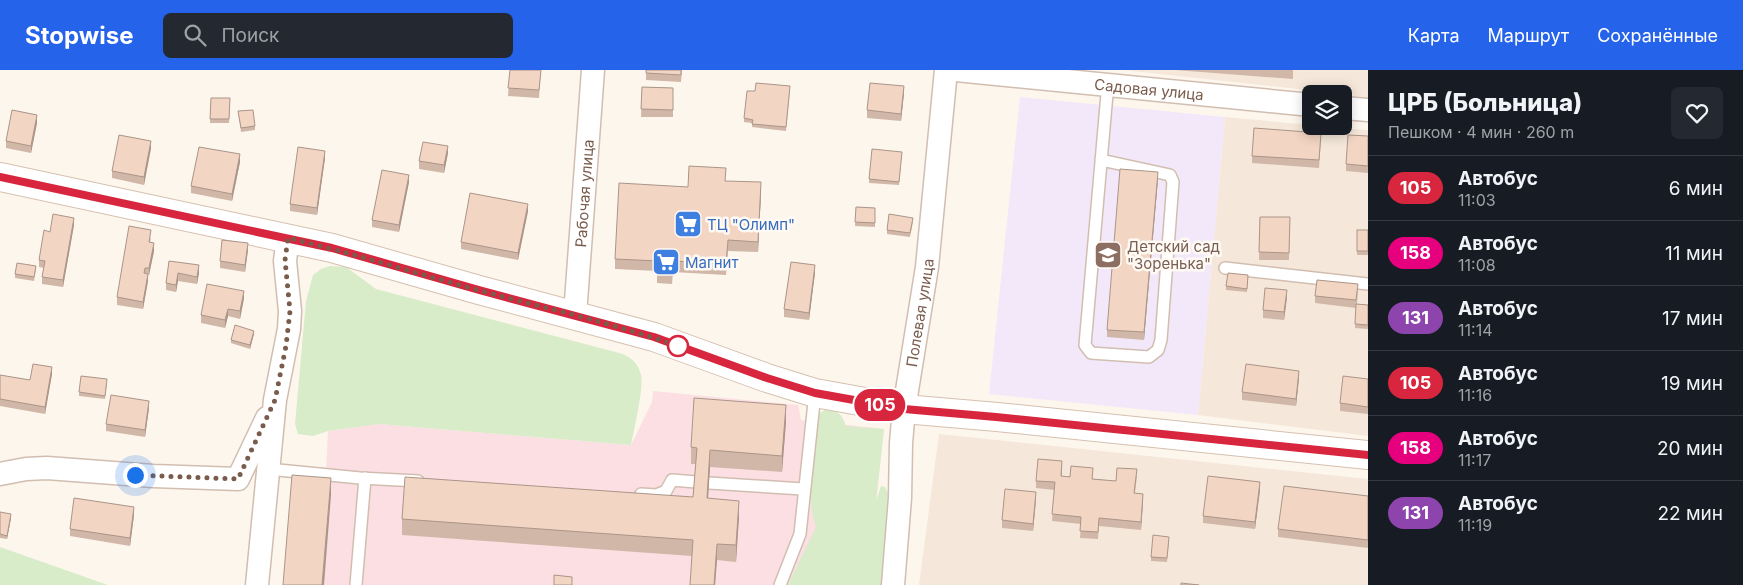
<!DOCTYPE html>
<html lang="ru">
<meta charset="utf-8">
<style>
body{margin:0;font-family:Inter,sans-serif;background:#242831;color:#f1f3f6;height:100vh;display:flex;flex-direction:column;font-size:19px;white-space:nowrap}
*{box-sizing:border-box;margin:0}
p{font-size:16px;color:#9ea1a6}
.icon{flex:none;width:28px;height:28px;fill:none;stroke:currentColor;stroke-width:2;stroke-linecap:round;stroke-linejoin:round}
.map{position:relative;flex:1;overflow:hidden}
.drawer{display:flex;flex-direction:column;background:#171b24;width:375px}
.drawer>*{flex:none}
.badge{padding:0 10px;border-radius:16px;font-size:18px;line-height:32px}
.tools{position:absolute;left:1302px;top:15px;display:grid;gap:10px}
.tools a{display:grid;place-items:center;width:50px;height:50px;border-radius:8px;background:#171b24;box-shadow:0 2px 12px #0003;font-size:25px}
.you{position:absolute;width:25px;height:25px;margin:-12px;border:4px solid #fff;border-radius:50%;background:#1a73e8;box-shadow:0 0 0 8px #1a73e833}
.map>.badge{position:absolute;translate:-50% -50%;box-shadow:0 0 0 2px #fff}
.round{display:grid;place-items:center;flex:none;width:52px;height:52px;border-radius:8px;background:#242831}
.summary{display:flex;align-items:center;justify-content:space-between;height:85px;padding:0 20px}
h1{font-size:24px;font-weight:800;line-height:38px}
ul{padding:0;list-style:none}
li{display:flex;align-items:center;gap:15px;height:65px;padding:0 20px;border-top:1px solid #363941}
li div{flex:1}
li b{display:block;font-size:19px}
li em{font-style:normal}
li .badge{min-width:55px;font-weight:700;text-align:center}
header{display:flex;align-items:center;gap:30px;box-sizing:border-box;height:70px;padding:0 25px;background:#2563eb;color:#fff}
header strong{font-size:24px}
nav{display:flex;gap:28px;margin-inline-start:auto;font-size:18px}
.search{width:350px;height:45px;background:#242831;display:flex;align-items:center;gap:12px;box-sizing:border-box;padding:0 18px;border-radius:8px;color:#9ea1a6;font-size:19px}
main{display:flex;flex:1;min-height:0}
.map>svg:first-child{display:block}
.residential{fill:#f5e8da}
.education{fill:#f3e8fa}
.medical{fill:#fbdfe3}
.green{fill:#d8ecc9}
.lines{fill:none;stroke-linecap:round;stroke-linejoin:round}
.lane-casing{stroke:#d1beb0;stroke-width:14}
.street-casing{stroke:#d1beb0;stroke-width:25}
.secondary-casing{stroke:#d6c0b0;stroke-width:30}
.lane{stroke:#fff;stroke-width:11}
.street{stroke:#fff;stroke-width:22}
.secondary{stroke:#fff;stroke-width:28}
.wall{fill:#d1b7a8}
.shaded-wall{fill:#aa9588}
.building{fill:#f3d5c3;stroke:#aa9588}
.line-casing{stroke:#fff;stroke-width:11}
.line{stroke:#d7263d;stroke-width:8}
.walk{stroke:#7a5c4d;stroke-width:5;stroke-dasharray:0 9}
.stop-dot{fill:#fff;stroke:#d7263d;stroke-width:2.5}
.labels{text-anchor:middle;dominant-baseline:central;stroke-width:5;stroke-linejoin:round;paint-order:stroke}
.street-label{font-size:15px;fill:#7a5c4d;stroke:#fffaf3}
.shop-label{font-size:15px;fill:#366cbe;stroke:#fffaf3;text-anchor:start}
.education-label{font-size:15px;fill:#785e54;stroke:#fffaf3;text-anchor:start}
</style>
<header>
<strong>Stopwise</strong>
<div class="search"><svg class="icon" aria-label="search" viewBox="0 0 24 24"><circle cx="10" cy="10" r="6"/><path d="M15 15l6 6"/></svg>Поиск</div>
<nav><a>Карта</a><a>Маршрут</a><a>Сохранённые</a></nav>
</header>
<main>
<div class="map">
<svg width="1368" height="515" viewBox="0 0 1368 515">
<rect width="100%" height="100%" fill="#fdf6ec"/>
<g class="residential">
<polygon points="1123,0 1368,0 1368,28 1344,24"/>
<polygon points="1225,47 1311,55 1311,56 1368,60 1368,366 1198,345"/>
<polygon points="939,364 1368,409 1368,515 919,515"/>
</g>
<polygon class="education" points="1020,27 1225,47 1198,345 989,324"/>
<polygon class="medical" points="653,321 798,335 801,350 884,359 867,515 284,515 325,424 328,361 379,354 631,375 652,332"/>
<g class="green">
<path d="M330,196L346,197L376,219L623,284C632,288 639,295 641,305C644,317 634,360 631,375L379,354L328,361L313,366L298,364L295,354L306,231L313,205L321,199Z"/>
<path d="M825,340C838,340 842,344 846,356L884,359L876,431L881,416L885,417L891,430L888,515H788L816,457C804,422 814,381 818,344Z"/>
<polygon points="0,477 108,515 0,515"/>
</g>
<g class="lines">
<g class="lane-casing">
<g id="lane">
<polyline points="1101,90 1170,105 1173,112 1161,270 1158,280 1149,287 1091,283 1085,275 1106,35 1108,15"/>
<polyline points="1225,198 1368,214"/>
<polyline points="268,399 360,408 418,411"/>
<polyline points="709,413 803,419"/>
<polyline points="641,424 656,425 666,421 672,410 696,412"/>
<polyline points="356,515 365,408"/>
<polyline points="780,515 800,464 815,323"/>
</g>
</g>
<g class="street-casing">
<g id="street">
<path id="s1" d="M956,0L1311,35"/>
<polyline points="1344,38 1368,40"/>
<path id="s2" d="M575,245L593,0"/>
<polyline points="0,404 26,399 47,398 153,406 238,409 267,348"/>
<polyline points="257,515 275,330 289,259 290,241 285,191 288,167"/>
<path id="s3" d="M893,515L900,428L901,373L904,339L927,197L946,0"/>
</g>
</g>
<g class="secondary-casing">
<polyline id="secondary" points="0,107 332,178 479,220 654,267 767,308 815,323 904,339 997,347 1368,385"/>
</g>
<use href="#lane" class="lane"/>
<use href="#street" class="street"/>
<use href="#secondary" class="secondary"/>
</g>
<g class="wall">
<polygon points="510,0 541,0 539,28 508,26"/>
<polygon points="646,0 682,0 681,12 646,10"/>
<polygon points="1175,0 1293,0 1293,9"/>
<polygon points="642,17 673,18 673,47 641,47"/>
<polygon points="790,20 786,61 752,57 752,53 744,52 744,48"/>
<polygon points="904,23 901,51 867,48 867,40"/>
<polygon points="211,28 230,28 229,53 210,53"/>
<polygon points="238,41 255,56 255,60 241,62"/>
<polygon points="37,53 31,83 6,78 6,71"/>
<polygon points="1368,66 1368,103 1346,101 1346,94"/>
<polygon points="1321,70 1319,98 1252,93 1252,86"/>
<polygon points="151,78 144,115 112,108 112,101"/>
<polygon points="902,82 899,115 869,113 869,109"/>
<polygon points="448,83 444,103 419,99 419,91"/>
<polygon points="325,88 317,145 290,141 290,134"/>
<polygon points="240,92 232,131 191,123 191,116"/>
<polygon points="1158,109 1144,270 1107,267 1107,260"/>
<polygon points="726,111 761,123 758,182 728,181 726,205 673,202 672,214 657,213 657,201 615,199 615,189 688,117"/>
<polygon points="409,112 399,162 372,157 372,150"/>
<polygon points="856,137 875,138 875,157 855,156"/>
<polygon points="528,141 518,190 461,179 461,172"/>
<polygon points="1260,147 1290,147 1289,190 1259,190"/>
<polygon points="913,152 910,167 887,164 887,160"/>
<polygon points="74,155 63,217 42,214 42,207 44,198 39,197 39,190"/>
<rect x="1357" y="160" width="11" height="25"/>
<polygon points="151,167 150,173 154,181 149,205 148,205 148,211 143,239 117,235 117,227"/>
<polygon points="248,180 245,202 220,198 220,191"/>
<polygon points="169,191 199,203 197,214 178,211 176,222 166,220 166,213"/>
<polygon points="36,199 34,211 15,208 15,204"/>
<polygon points="815,203 809,250 784,247 784,239"/>
<polygon points="1248,209 1247,222 1226,220 1226,216"/>
<polygon points="1358,221 1357,234 1368,235 1368,259 1355,258 1356,238 1315,233 1315,226"/>
<polygon points="1287,227 1284,250 1263,248 1263,240"/>
<polygon points="244,228 240,249 228,246 225,258 201,253 201,245"/>
<polygon points="254,264 250,279 231,273 231,270"/>
<polygon points="52,304 45,344 0,336 0,305 30,310"/>
<polygon points="1299,308 1296,336 1242,330 1242,322"/>
<polygon points="1368,309 1368,344 1340,341 1340,333"/>
<polygon points="107,313 105,329 79,326 79,322"/>
<polygon points="149,338 145,367 106,361 106,354"/>
<polygon points="786,352 782,402 710,397 708,428 739,447 736,492 717,490 715,515 690,515 692,486 402,465 402,449 693,427 696,394 691,394 691,377"/>
<polygon points="1062,398 1062,406 1116,411 1137,406 1135,423 1143,431 1141,460 1099,456 1098,469 1080,468 1081,454 1052,451 1054,420 1036,418 1036,411"/>
<polygon points="1260,420 1255,459 1203,453 1203,446"/>
<polygon points="1368,426 1368,478 1278,467 1278,459"/>
<polygon points="1036,429 1033,461 1002,458 1002,450"/>
<polygon points="0,442 11,448 7,469 0,468"/>
<polygon points="134,445 130,476 70,466 70,459"/>
<polygon points="1169,471 1167,492 1151,491 1151,487"/>
</g>
<g class="shaded-wall">
<polygon points="904,16 904,23 901,51 901,44"/>
<polygon points="37,45 37,53 31,83 31,76"/>
<polygon points="151,71 151,78 144,115 144,107"/>
<polygon points="448,76 448,83 444,103 444,95"/>
<polygon points="325,81 325,88 317,145 317,138"/>
<polygon points="240,84 240,92 232,131 232,124"/>
<polygon points="1158,102 1158,109 1144,270 1144,262"/>
<polygon points="409,105 409,112 399,162 399,155"/>
<polygon points="761,112 761,123 758,182 758,172"/>
<polygon points="528,134 528,141 518,190 518,183"/>
<polygon points="74,148 74,155 63,217 63,210"/>
<polygon points="154,173 154,181 149,205 149,198"/>
<polygon points="248,173 248,180 245,202 245,195"/>
<polygon points="199,195 199,203 197,214 197,207"/>
<polygon points="815,195 815,203 809,250 809,243"/>
<polygon points="178,203 178,211 176,222 176,215"/>
<polygon points="148,204 148,211 143,239 143,232"/>
<polygon points="1287,220 1287,227 1284,250 1284,242"/>
<polygon points="244,221 244,228 240,249 240,241"/>
<polygon points="228,239 228,246 225,258 225,250"/>
<polygon points="254,261 254,264 250,279 250,275"/>
<polygon points="52,297 52,304 45,344 45,337"/>
<polygon points="1299,301 1299,308 1296,336 1296,329"/>
<polygon points="149,331 149,338 145,367 145,360"/>
<polygon points="786,335 786,352 782,402 782,386"/>
<polygon points="710,380 710,397 707,445 707,428"/>
<polygon points="331,408 331,425 324,515 322,515"/>
<polygon points="1260,412 1260,420 1255,459 1255,452"/>
<polygon points="1036,422 1036,429 1033,461 1033,454"/>
<polygon points="1143,424 1143,431 1141,460 1141,452"/>
<polygon points="739,431 739,447 736,492 736,475"/>
<polygon points="134,437 134,445 130,476 130,468"/>
<polygon points="11,444 11,448 7,469 7,466"/>
<polygon points="717,474 717,490 715,515 714,515"/>
</g>
<g class="building">
<polygon points="510,0 541,0 539,20 508,18"/>
<polygon points="646,0 681,0 681,5 646,3"/>
<polygon points="756,13 790,16 786,57 752,54 753,50 744,48 747,21 755,21"/>
<polygon points="870,13 904,16 901,44 867,40"/>
<polygon points="642,17 673,18 673,40 641,39"/>
<polygon points="211,28 230,28 229,49 210,49"/>
<polygon points="12,40 37,45 31,76 6,71"/>
<polygon points="253,40 255,56 241,58 238,41"/>
<polygon points="1254,58 1321,63 1319,90 1252,86"/>
<polygon points="119,65 151,71 144,107 112,101"/>
<polygon points="1348,65 1368,66 1368,96 1346,94"/>
<polygon points="423,72 448,76 444,95 419,91"/>
<polygon points="199,77 240,84 232,124 191,116"/>
<polygon points="298,77 325,81 317,138 290,134"/>
<polygon points="872,79 902,82 899,112 869,109"/>
<polygon points="689,96 726,98 725,111 761,112 758,172 728,170 726,194 673,191 672,203 657,203 658,191 615,189 619,113 688,117"/>
<polygon points="1120,99 1158,102 1144,262 1107,260"/>
<polygon points="382,100 409,105 399,155 372,150"/>
<polygon points="470,123 528,134 518,183 461,172"/>
<polygon points="856,137 875,138 875,153 855,152"/>
<polygon points="53,144 74,148 63,210 42,207 45,191 39,190 44,160 50,162"/>
<polygon points="889,144 913,148 910,163 887,160"/>
<polygon points="1260,147 1290,147 1289,183 1259,182"/>
<polygon points="129,156 151,160 149,172 154,173 149,198 145,198 144,203 148,204 143,232 117,227"/>
<rect x="1357" y="160" width="11" height="21"/>
<polygon points="222,170 248,173 245,195 220,191"/>
<polygon points="169,191 199,195 197,207 178,203 176,215 166,213"/>
<polygon points="791,192 815,195 809,243 784,239"/>
<polygon points="17,193 36,196 34,207 15,204"/>
<polygon points="1228,203 1248,205 1247,219 1226,216"/>
<polygon points="1317,210 1358,214 1356,230 1315,226"/>
<polygon points="207,214 244,221 240,241 228,239 225,250 201,245"/>
<polygon points="1265,218 1287,220 1284,242 1263,240"/>
<polygon points="1356,234 1368,235 1368,255 1355,254"/>
<polygon points="235,255 254,261 250,275 231,270"/>
<polygon points="33,294 52,297 45,337 0,329 0,305 30,310"/>
<polygon points="1246,294 1299,301 1296,329 1242,322"/>
<polygon points="81,306 107,309 105,326 79,322"/>
<polygon points="1343,306 1368,309 1368,337 1340,333"/>
<polygon points="111,325 149,331 145,360 106,354"/>
<polygon points="694,328 786,335 782,386 710,380 707,428 739,431 736,475 717,474 714,515 690,515 693,470 402,449 405,407 693,427 697,378 691,377"/>
<polygon points="1038,389 1062,391 1061,406 1070,407 1071,396 1093,398 1092,409 1116,411 1117,398 1137,399 1134,423 1143,424 1141,452 1099,448 1098,462 1080,461 1081,447 1052,444 1055,412 1036,411"/>
<polygon points="292,405 331,408 322,515 283,515"/>
<polygon points="1208,406 1260,412 1255,452 1203,446"/>
<polygon points="1284,416 1368,426 1368,470 1278,459"/>
<polygon points="1005,419 1036,422 1033,454 1002,450"/>
<polygon points="74,428 134,437 130,468 70,459"/>
<polygon points="0,442 11,444 7,466 0,464"/>
<polygon points="1153,465 1169,467 1167,488 1151,487"/>
<polygon points="554,505 572,507 572,515 554,515"/>
<polygon points="1181,513 1199,515 1181,515"/>
</g>
<g class="lines">
<g class="line-casing">
<polyline id="line" points="0,107 332,178 479,220 654,267 767,308 815,323 904,339 996,347 1368,385"/>
</g>
<use href="#line" class="line"/>
<path class="walk" d="M135,405L238,409L275,330L286,276L290,241L285,190L288,168C352,183 415,203 478,220C548,239 618,254 686,279L678,276"/>
</g>
<defs>
<g id="supermarket-square" transform="scale(1.4375)"><rect x="-9" y="-9" width="18" height="18" rx="4" fill="#3f7fe0" stroke="#fffaf3"/><path d="M-6-5.5h2.5l.6 2H6L4.5 2H-2.5L-4.4-4H-6ZM-1.5 3.2a1.3 1.3 0 1 0 .1 0ZM3 3.2a1.3 1.3 0 1 0 .1 0Z" fill="#fff"/></g>
<g id="school-square" transform="scale(1.4375)"><rect x="-9" y="-9" width="18" height="18" rx="4" fill="#8d6e63" stroke="#fffaf3"/><path d="M0-5L7-2L0 1L-7-2ZM-4 1L0 2.5L4 1V4Q0 6-4 4Z" fill="#fff"/></g>
</defs>
<g fill-rule="evenodd">
<use href="#supermarket-square" x="688" y="154"/>
<use href="#school-square" x="1108" y="185"/>
<use href="#supermarket-square" x="666" y="192"/>
</g>
<circle class="stop-dot" cx="678" cy="276" r="10"/>
<g class="labels">
<g class="street-label">
<text stroke="none"><textPath href="#s1" startOffset="194">Садовая улица</textPath></text>
<text stroke="none"><textPath href="#s2" startOffset="122">Рабочая улица</textPath></text>
<text stroke="none"><textPath href="#s3" startOffset="274">Полевая улица</textPath></text>
</g>
<g class="shop-label">
<text x="707" y="154">ТЦ "Олимп"</text>
<text x="685" y="192">Магнит</text>
</g>
<g class="education-label">
<text x="1127" y="176">Детский сад<tspan x="1127" dy="17">"Зоренька"</tspan></text>
</g>
</g>
</svg>
<div class="tools">
<a><svg class="icon" aria-label="layers" viewBox="0 0 24 24"><path d="M12 4l9 5-9 5-9-5zM3 14l9 5 9-5"/></svg></a>
</div>
<div class="you" style="left:135px;top:405px"></div>
<b class="badge" style="left:880px;top:335px;background:#d7263d;color:#fff">105</b>
</div>
<section class="drawer">
<div class="summary"><div><h1>ЦРБ (Больница)</h1><p>Пешком · 4 мин · 260 m</p></div><a class="round"><svg class="icon" aria-label="heart" viewBox="0 0 24 24"><path d="M12 20l-8-8c-3-5 5-10 8-4 3-6 11-1 8 4z"/></svg></a></div>
<ul>
<li><span class="badge" style="background:#d7263d;color:#fff">105</span><div><b>Автобус</b><p>11:03</p></div><em>6 мин</em></li>
<li><span class="badge" style="background:#e6007e;color:#fff">158</span><div><b>Автобус</b><p>11:08</p></div><em>11 мин</em></li>
<li><span class="badge" style="background:#8e44ad;color:#fff">131</span><div><b>Автобус</b><p>11:14</p></div><em>17 мин</em></li>
<li><span class="badge" style="background:#d7263d;color:#fff">105</span><div><b>Автобус</b><p>11:16</p></div><em>19 мин</em></li>
<li><span class="badge" style="background:#e6007e;color:#fff">158</span><div><b>Автобус</b><p>11:17</p></div><em>20 мин</em></li>
<li><span class="badge" style="background:#8e44ad;color:#fff">131</span><div><b>Автобус</b><p>11:19</p></div><em>22 мин</em></li>
</ul>
</section>
</main>
